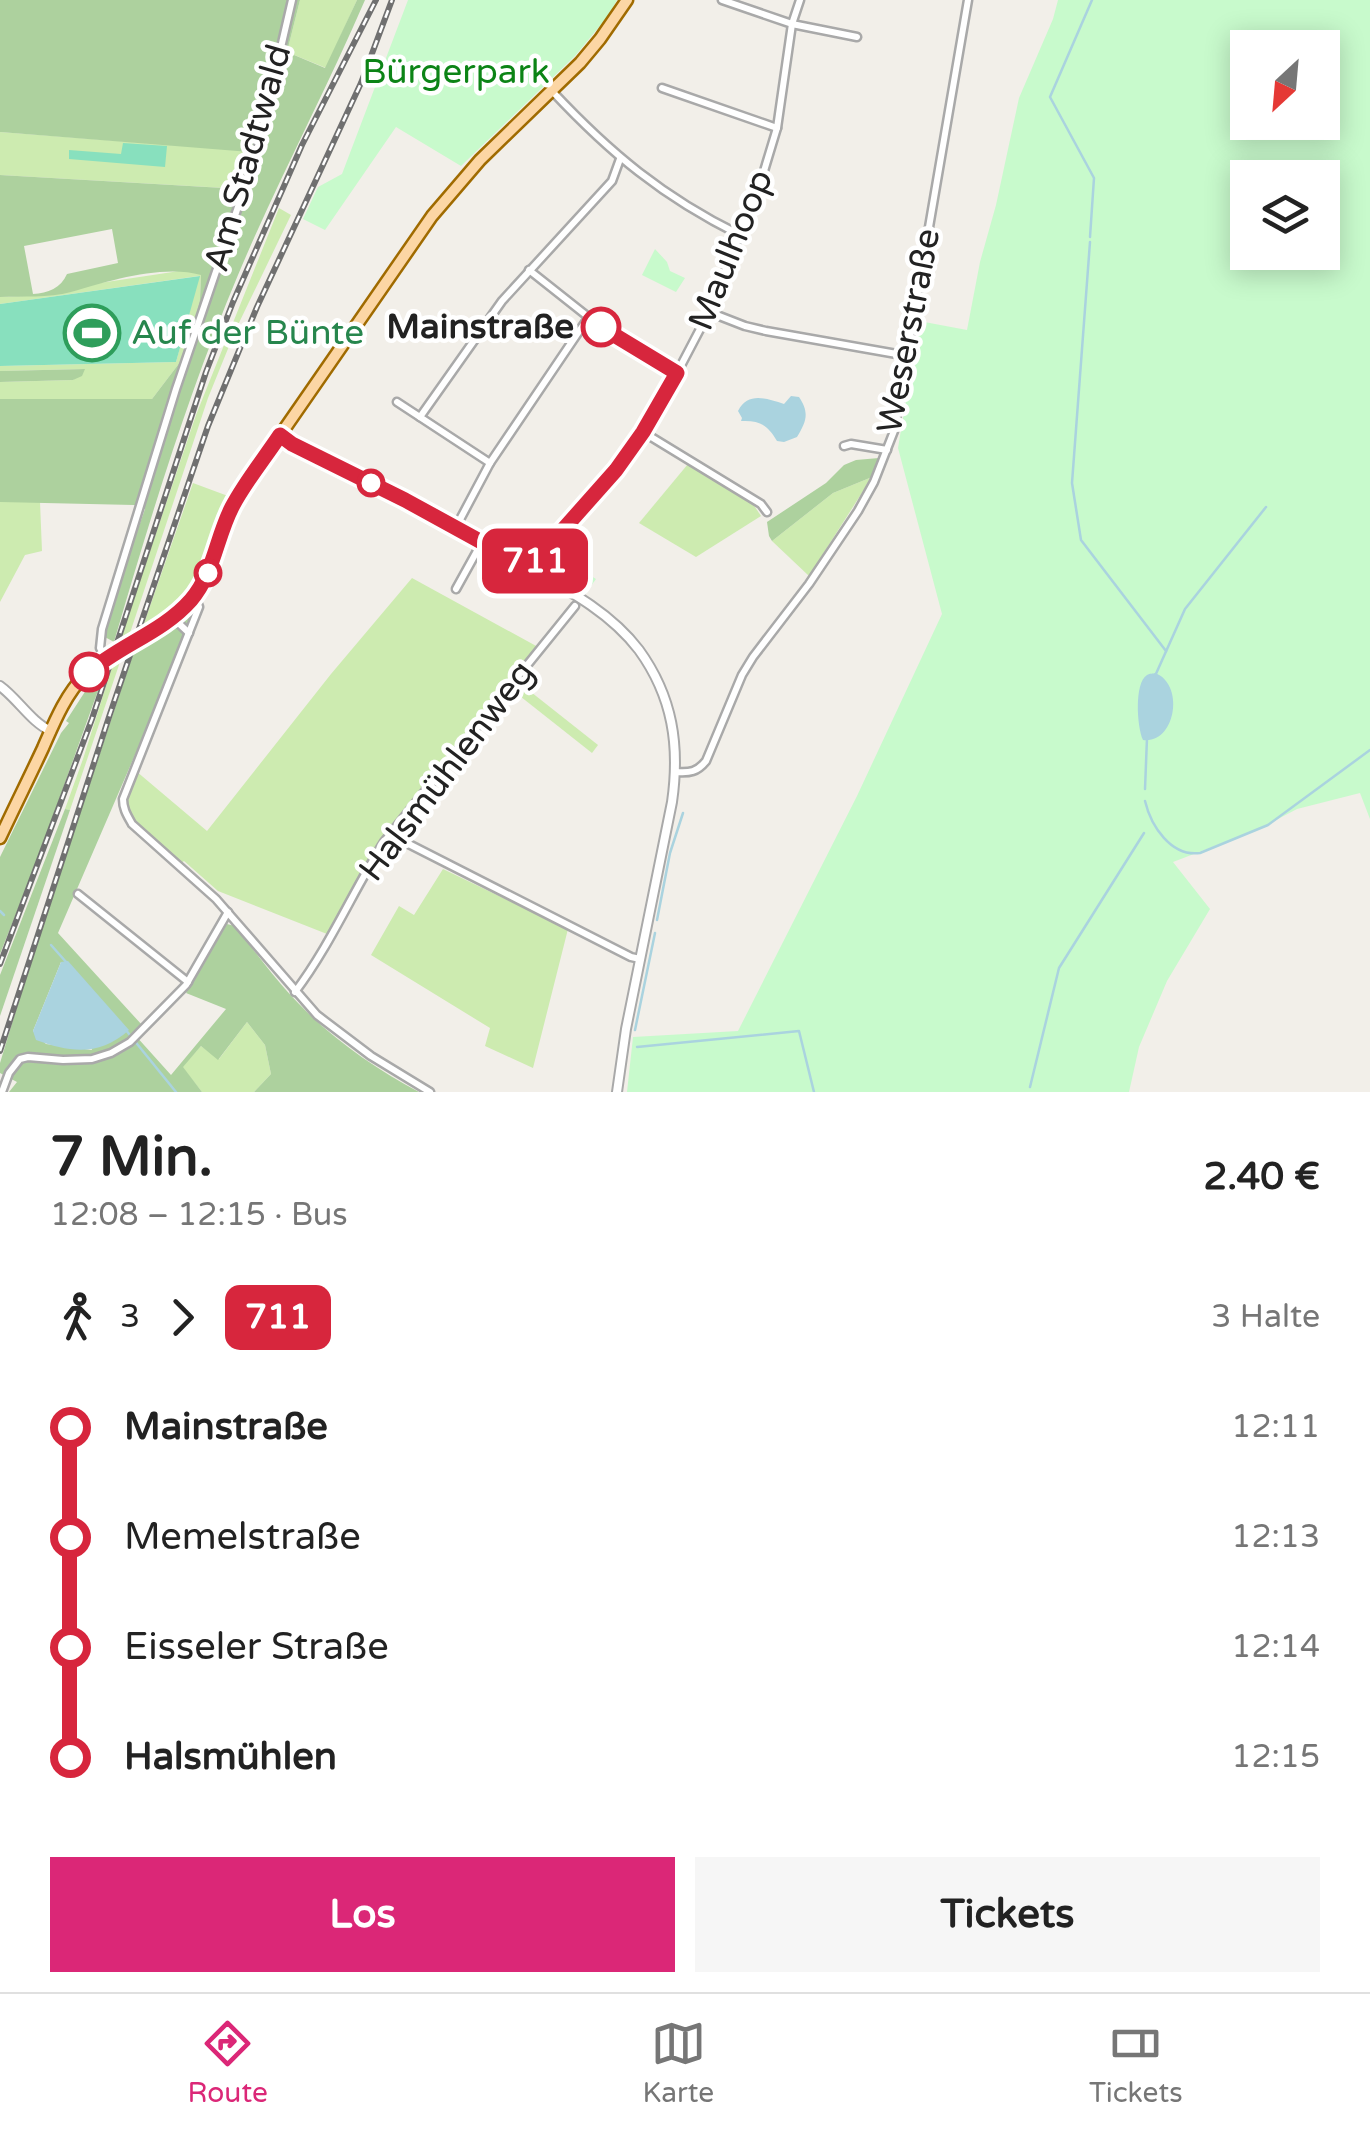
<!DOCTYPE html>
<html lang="de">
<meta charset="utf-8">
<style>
body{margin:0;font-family:"Varela Round",sans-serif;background:#f6f6f6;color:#222;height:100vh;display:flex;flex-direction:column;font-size:38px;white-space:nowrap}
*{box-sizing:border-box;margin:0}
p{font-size:32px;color:#767676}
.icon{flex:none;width:55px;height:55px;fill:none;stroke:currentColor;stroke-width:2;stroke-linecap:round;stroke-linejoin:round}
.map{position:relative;height:1092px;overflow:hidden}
.sheet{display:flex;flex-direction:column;background:#fff;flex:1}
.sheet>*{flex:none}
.badge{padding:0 20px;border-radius:15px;font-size:35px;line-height:65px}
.needle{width:65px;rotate:206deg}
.buttons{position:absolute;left:1230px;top:30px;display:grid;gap:20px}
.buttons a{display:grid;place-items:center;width:110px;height:110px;border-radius:0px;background:#fff;box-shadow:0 5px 25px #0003;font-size:50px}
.map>.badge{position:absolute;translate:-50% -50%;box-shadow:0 0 0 5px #fff}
.legs{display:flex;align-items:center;gap:15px;height:110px;padding:0 50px;font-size:32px}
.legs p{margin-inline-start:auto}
.headline{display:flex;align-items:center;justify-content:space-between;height:170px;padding:0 50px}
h1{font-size:55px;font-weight:700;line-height:75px}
.button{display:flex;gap:20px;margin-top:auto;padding:20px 50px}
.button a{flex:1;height:115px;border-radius:0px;background:#db2777;color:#fff;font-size:40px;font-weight:700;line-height:115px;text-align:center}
.button a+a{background:#f6f6f6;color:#222}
ul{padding:0 50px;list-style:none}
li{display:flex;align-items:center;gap:35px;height:110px;font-size:38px}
li i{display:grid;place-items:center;width:15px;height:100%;margin:0 12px;background:currentColor}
li i::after{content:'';width:25px;height:25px;margin:-12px;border:8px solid;border-radius:50%;background:#fff}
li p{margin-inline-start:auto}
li:first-child i{background:linear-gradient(#0000 50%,currentColor 0)}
li:last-child i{background:linear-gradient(currentColor 50%,#0000 0)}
.dock{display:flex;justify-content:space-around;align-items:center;height:140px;border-top:2px solid #e0e0e0;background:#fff;font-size:28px;color:#767676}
.dock a{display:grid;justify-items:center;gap:5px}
.dock .selected{color:#db2777}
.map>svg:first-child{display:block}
.grass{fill:#cdebb0}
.forest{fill:#add19e;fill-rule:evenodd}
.park{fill:#c8facc;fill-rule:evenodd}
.pitch{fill:#88e0be}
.water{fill:#aad3df}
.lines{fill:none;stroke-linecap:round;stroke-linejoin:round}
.stream{stroke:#aad3df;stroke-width:2.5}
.minor-casing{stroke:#a9a9a9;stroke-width:11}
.tertiary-casing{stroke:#a9a9a9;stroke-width:12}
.primary-casing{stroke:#a06b00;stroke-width:15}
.minor{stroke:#fff;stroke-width:6}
.tertiary{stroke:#fff;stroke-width:8}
.primary{stroke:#fcd6a4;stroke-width:10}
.rail-casing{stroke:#707070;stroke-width:6}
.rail{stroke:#fff;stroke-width:2.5;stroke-dasharray:8;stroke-linecap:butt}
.line-1-casing{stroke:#fff;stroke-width:22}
.line-1{stroke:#d7263d;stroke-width:15}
.stop-1-dot{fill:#fff;stroke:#d7263d;stroke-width:5}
.labels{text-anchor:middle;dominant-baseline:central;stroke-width:9;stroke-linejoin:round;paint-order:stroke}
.park-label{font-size:35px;fill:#0c8416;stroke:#fff}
.street-label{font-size:35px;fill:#222;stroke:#fff}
.stop-label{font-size:35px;font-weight:bold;fill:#222;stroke:#fff;text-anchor:end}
.leisure-label{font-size:35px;fill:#27864d;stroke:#fff;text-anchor:start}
</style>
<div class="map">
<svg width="1370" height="1092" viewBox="0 0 1370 1092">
<rect width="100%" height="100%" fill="#f2efe9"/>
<g class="grass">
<polygon points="300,0 357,0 326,68 287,52"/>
<polygon points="0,132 250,151 242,189 0,175"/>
<polygon points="279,208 291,215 236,329 208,398 128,639 119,643 196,415"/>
<polygon points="186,270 201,274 200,299 187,353 152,399 0,399 0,382 73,380 84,369 0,371 0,366 176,362 199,276 0,304 0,297 51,295 73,291 93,284"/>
<polygon points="688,464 751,501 761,516 696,557 639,523"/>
<polygon points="872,477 809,576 772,541 833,493"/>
<path d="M193,483L228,496C195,551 210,594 142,629Z"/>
<polygon points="0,502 40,502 42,551 25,555 0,602"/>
<path d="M412,578L538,647L380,842L327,934L218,891L184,861L181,863C166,850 128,824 127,803C127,792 133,781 136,771L207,831L331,674Z"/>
<polygon points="122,656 70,810 65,809 83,759 114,661"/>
<polygon points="517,681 598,745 592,753 511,689"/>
<polygon points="443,869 568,929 533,1068 485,1046 490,1028 371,955 399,906 414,915"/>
<polygon points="247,1022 265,1045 271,1074 254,1092 202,1092 182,1067 201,1046 219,1059"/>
</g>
<g class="forest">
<path d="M0,0H300L287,52L325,68L357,0H365C325,93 277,182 238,275C188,394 150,518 114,642L103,636L108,615L145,509L134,505L0,502V399H152L187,353L200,299L201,275C163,264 108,281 71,292C48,298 23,296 0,297V175L241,189L250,152L0,132ZM112,229L118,263L67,274C61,288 48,293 33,294L24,246Z"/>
<polygon points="85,369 82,376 73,380 0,382 0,371"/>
<polygon points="879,458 872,477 833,493 772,541 769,536 767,522 826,483 844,465 856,460"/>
<path d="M194,611L160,697L58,933L142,1025L135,1035L171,1075L226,1009L186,993L227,924L235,926C257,954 279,985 305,1010C337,1042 379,1071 419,1092H254L271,1074L265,1045L247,1022L218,1060L201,1046L183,1067L202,1092H9L17,1082L0,1073V1063L31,961L135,648L171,629ZM61,962L92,1050L46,1044L33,1031Z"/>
<polygon points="105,671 37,861 0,954 0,857 61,733 69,723 66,721 88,687"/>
<polygon points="65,809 70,810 0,1016 0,975"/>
</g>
<g class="park">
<polygon points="408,0 617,0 608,16 575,56 461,166 396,127 325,230 303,219 318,187 342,174"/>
<path d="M1058,0H1370V819L1360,793L1297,809L1259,829L1173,862L1210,909L1167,981L1139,1047L1129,1092H627L633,1037L738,1031L857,796L942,614L898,448L919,321L967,330L980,262L996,205L1019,98L1053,19ZM1248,48H1322V122H1248ZM1248,178H1322V252H1248Z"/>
<polygon points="655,249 667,262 670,271 685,278 676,292 642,275"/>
<polygon points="551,552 596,579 585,594 542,567 542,561"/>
</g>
<g class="pitch">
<polygon points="123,143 167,146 165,167 69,159 69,150 121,154"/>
<polygon points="200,276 176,362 0,366 0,304"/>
</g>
<g class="water">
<path d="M791,396L799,397C810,413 806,422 797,437L784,442L777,441C768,425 759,420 741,421L742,418L738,411C748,392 765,398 784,404Z"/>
<path d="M1155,673C1185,684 1176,744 1143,740C1137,727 1134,683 1147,675C1150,673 1153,674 1155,673Z"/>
<path d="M68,961L129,1030C100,1056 71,1053 36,1040L33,1031L61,962Z"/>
</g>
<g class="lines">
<g class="stream">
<polyline points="1090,237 1094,178 1050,97 1092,0"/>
<polyline points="1090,242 1072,483 1081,540 1166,651"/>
<polyline points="1155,676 1185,609 1266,507"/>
<polyline points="1145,789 1147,738"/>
<path d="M1145,801C1151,826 1171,857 1200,853L1268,825L1370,750"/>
<polyline points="0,911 4,915"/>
<polyline points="657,920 670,853 683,813"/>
<polyline points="51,945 67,963"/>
<polyline points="125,1029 176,1092"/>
<polyline points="635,1030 655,933"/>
<polyline points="637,1047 799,1031 814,1092"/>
<polyline points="1030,1087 1059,968 1144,833"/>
</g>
<g class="minor-casing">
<g id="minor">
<polyline points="722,0 792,24 857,37"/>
<polyline points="662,88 777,128"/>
<path d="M552,91C610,153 663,197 740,235"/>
<polyline points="529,270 601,327 677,373"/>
<polyline points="709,312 745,326 766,331 908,356"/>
<polyline points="397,402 490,463"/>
<polyline points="420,417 502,301 612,181 620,159"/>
<polyline points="643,432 761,504 767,512"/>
<polyline points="844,446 851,444 887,450"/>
<polyline points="456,527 490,463 588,318"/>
<polyline points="529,568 609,479 626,457 665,396 709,312 761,181 777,128 792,24 800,0"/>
<polyline points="456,589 482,542"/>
<path d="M195,596L199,607L123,799C123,809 127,815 132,824L216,899L317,1015L371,1056L430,1092"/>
<polyline points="172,617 189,633"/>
<polyline points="106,657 100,648 102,629 176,389 257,151 292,0"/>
<path d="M676,772C690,773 697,772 706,761L742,675L753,657L809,584L858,511L874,482L894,431L968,0"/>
<polyline points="391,835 631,957 640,959"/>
<polyline points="78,894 188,982"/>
<path d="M295,992C330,946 353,891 384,842L575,606"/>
<polyline points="2,1092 9,1073 20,1059 28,1057 63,1060 92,1059 111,1053 130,1042 186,985 228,912"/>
</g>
</g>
<g class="tertiary-casing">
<g id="tertiary">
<path d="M280,435L293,444C368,481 443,519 516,561C560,586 608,609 639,650C673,697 680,746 672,802L626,1029L617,1092"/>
<path d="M0,686C18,699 31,722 51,731"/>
</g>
</g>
<g class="primary-casing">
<path id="primary" d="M0,838C14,808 29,778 43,748C54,723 65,695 85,675C118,643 168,632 196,594C217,565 220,527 238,496L432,216L480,160L580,63L600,39L627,0"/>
</g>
<use href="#minor" class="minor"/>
<use href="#tertiary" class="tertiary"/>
<use href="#primary" class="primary"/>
<g class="rail-casing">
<g id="rail">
<polyline points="0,964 92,719 206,372 233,302 302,145 376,0"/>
<polyline points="0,1051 110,714 208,426 257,307 361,83 392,0"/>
</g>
</g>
<use href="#rail" class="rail"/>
</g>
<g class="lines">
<g class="line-1-casing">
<path id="line-1" d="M89,672C120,645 163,632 191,600C214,573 216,538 232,507C245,482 264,459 280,435L292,444L405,500L529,568L616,470L643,432L677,373L601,327"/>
</g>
<use href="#line-1" class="line-1"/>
</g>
<defs>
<g id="stadium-ring" transform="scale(2.875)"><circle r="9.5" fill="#fff" stroke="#2e9e5b" stroke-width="1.5"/><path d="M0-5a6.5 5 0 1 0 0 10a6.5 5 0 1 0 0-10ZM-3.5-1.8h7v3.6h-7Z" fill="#2e9e5b"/></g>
</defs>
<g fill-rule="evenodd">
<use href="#stadium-ring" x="92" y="333"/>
</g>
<g class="stop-1-dot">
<circle cx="601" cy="327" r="18"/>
<circle cx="371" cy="483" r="12"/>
<circle cx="208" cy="573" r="12"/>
<circle cx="89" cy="672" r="18"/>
</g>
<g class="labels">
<g class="park-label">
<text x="456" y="72">Bürgerpark</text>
</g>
<g class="street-label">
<text transform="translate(248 158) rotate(-74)">Am Stadtwald</text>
<text transform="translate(731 250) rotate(-68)">Maulhoop</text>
<text transform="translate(909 331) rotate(-79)">Weserstraße</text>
<text transform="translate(447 771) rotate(-53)">Halsmühlenweg</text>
</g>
<g class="stop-label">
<text x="574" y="327">Mainstraße</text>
</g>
<g class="leisure-label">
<text x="131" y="333">Auf der Bünte</text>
</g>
</g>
</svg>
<div class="buttons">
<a><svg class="needle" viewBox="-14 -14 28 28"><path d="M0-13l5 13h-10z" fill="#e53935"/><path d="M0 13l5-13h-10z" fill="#767676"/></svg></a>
<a><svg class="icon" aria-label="layers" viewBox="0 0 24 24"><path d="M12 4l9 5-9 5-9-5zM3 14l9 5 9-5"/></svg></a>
</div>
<b class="badge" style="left:535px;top:561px;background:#d7263d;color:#fff">711</b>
</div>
<section class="sheet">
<div class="headline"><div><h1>7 Min.</h1><p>12:08 – 12:15 · Bus</p></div><b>2.40 €</b></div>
<div class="legs"><svg class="icon" aria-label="walk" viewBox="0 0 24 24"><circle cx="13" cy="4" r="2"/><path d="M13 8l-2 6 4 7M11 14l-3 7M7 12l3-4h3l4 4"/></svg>3<svg class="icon" aria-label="forward" viewBox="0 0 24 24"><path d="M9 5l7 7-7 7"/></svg><b class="badge" style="background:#d7263d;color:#fff">711</b><p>3 Halte</p></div>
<ul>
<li><i style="color:#d7263d"></i><b>Mainstraße</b><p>12:11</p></li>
<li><i style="color:#d7263d"></i><span>Memelstraße</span><p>12:13</p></li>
<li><i style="color:#d7263d"></i><span>Eisseler Straße</span><p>12:14</p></li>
<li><i style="color:#d7263d"></i><b>Halsmühlen</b><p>12:15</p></li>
</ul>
<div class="button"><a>Los</a><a>Tickets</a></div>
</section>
<nav class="dock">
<a class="selected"><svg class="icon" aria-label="directions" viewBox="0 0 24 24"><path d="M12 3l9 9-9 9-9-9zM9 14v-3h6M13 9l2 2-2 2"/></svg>Route</a>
<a><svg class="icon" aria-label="map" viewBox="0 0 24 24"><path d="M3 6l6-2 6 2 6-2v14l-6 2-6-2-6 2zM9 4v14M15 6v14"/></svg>Karte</a>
<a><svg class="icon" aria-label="tickets" viewBox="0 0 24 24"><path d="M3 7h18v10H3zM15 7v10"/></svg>Tickets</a>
</nav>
